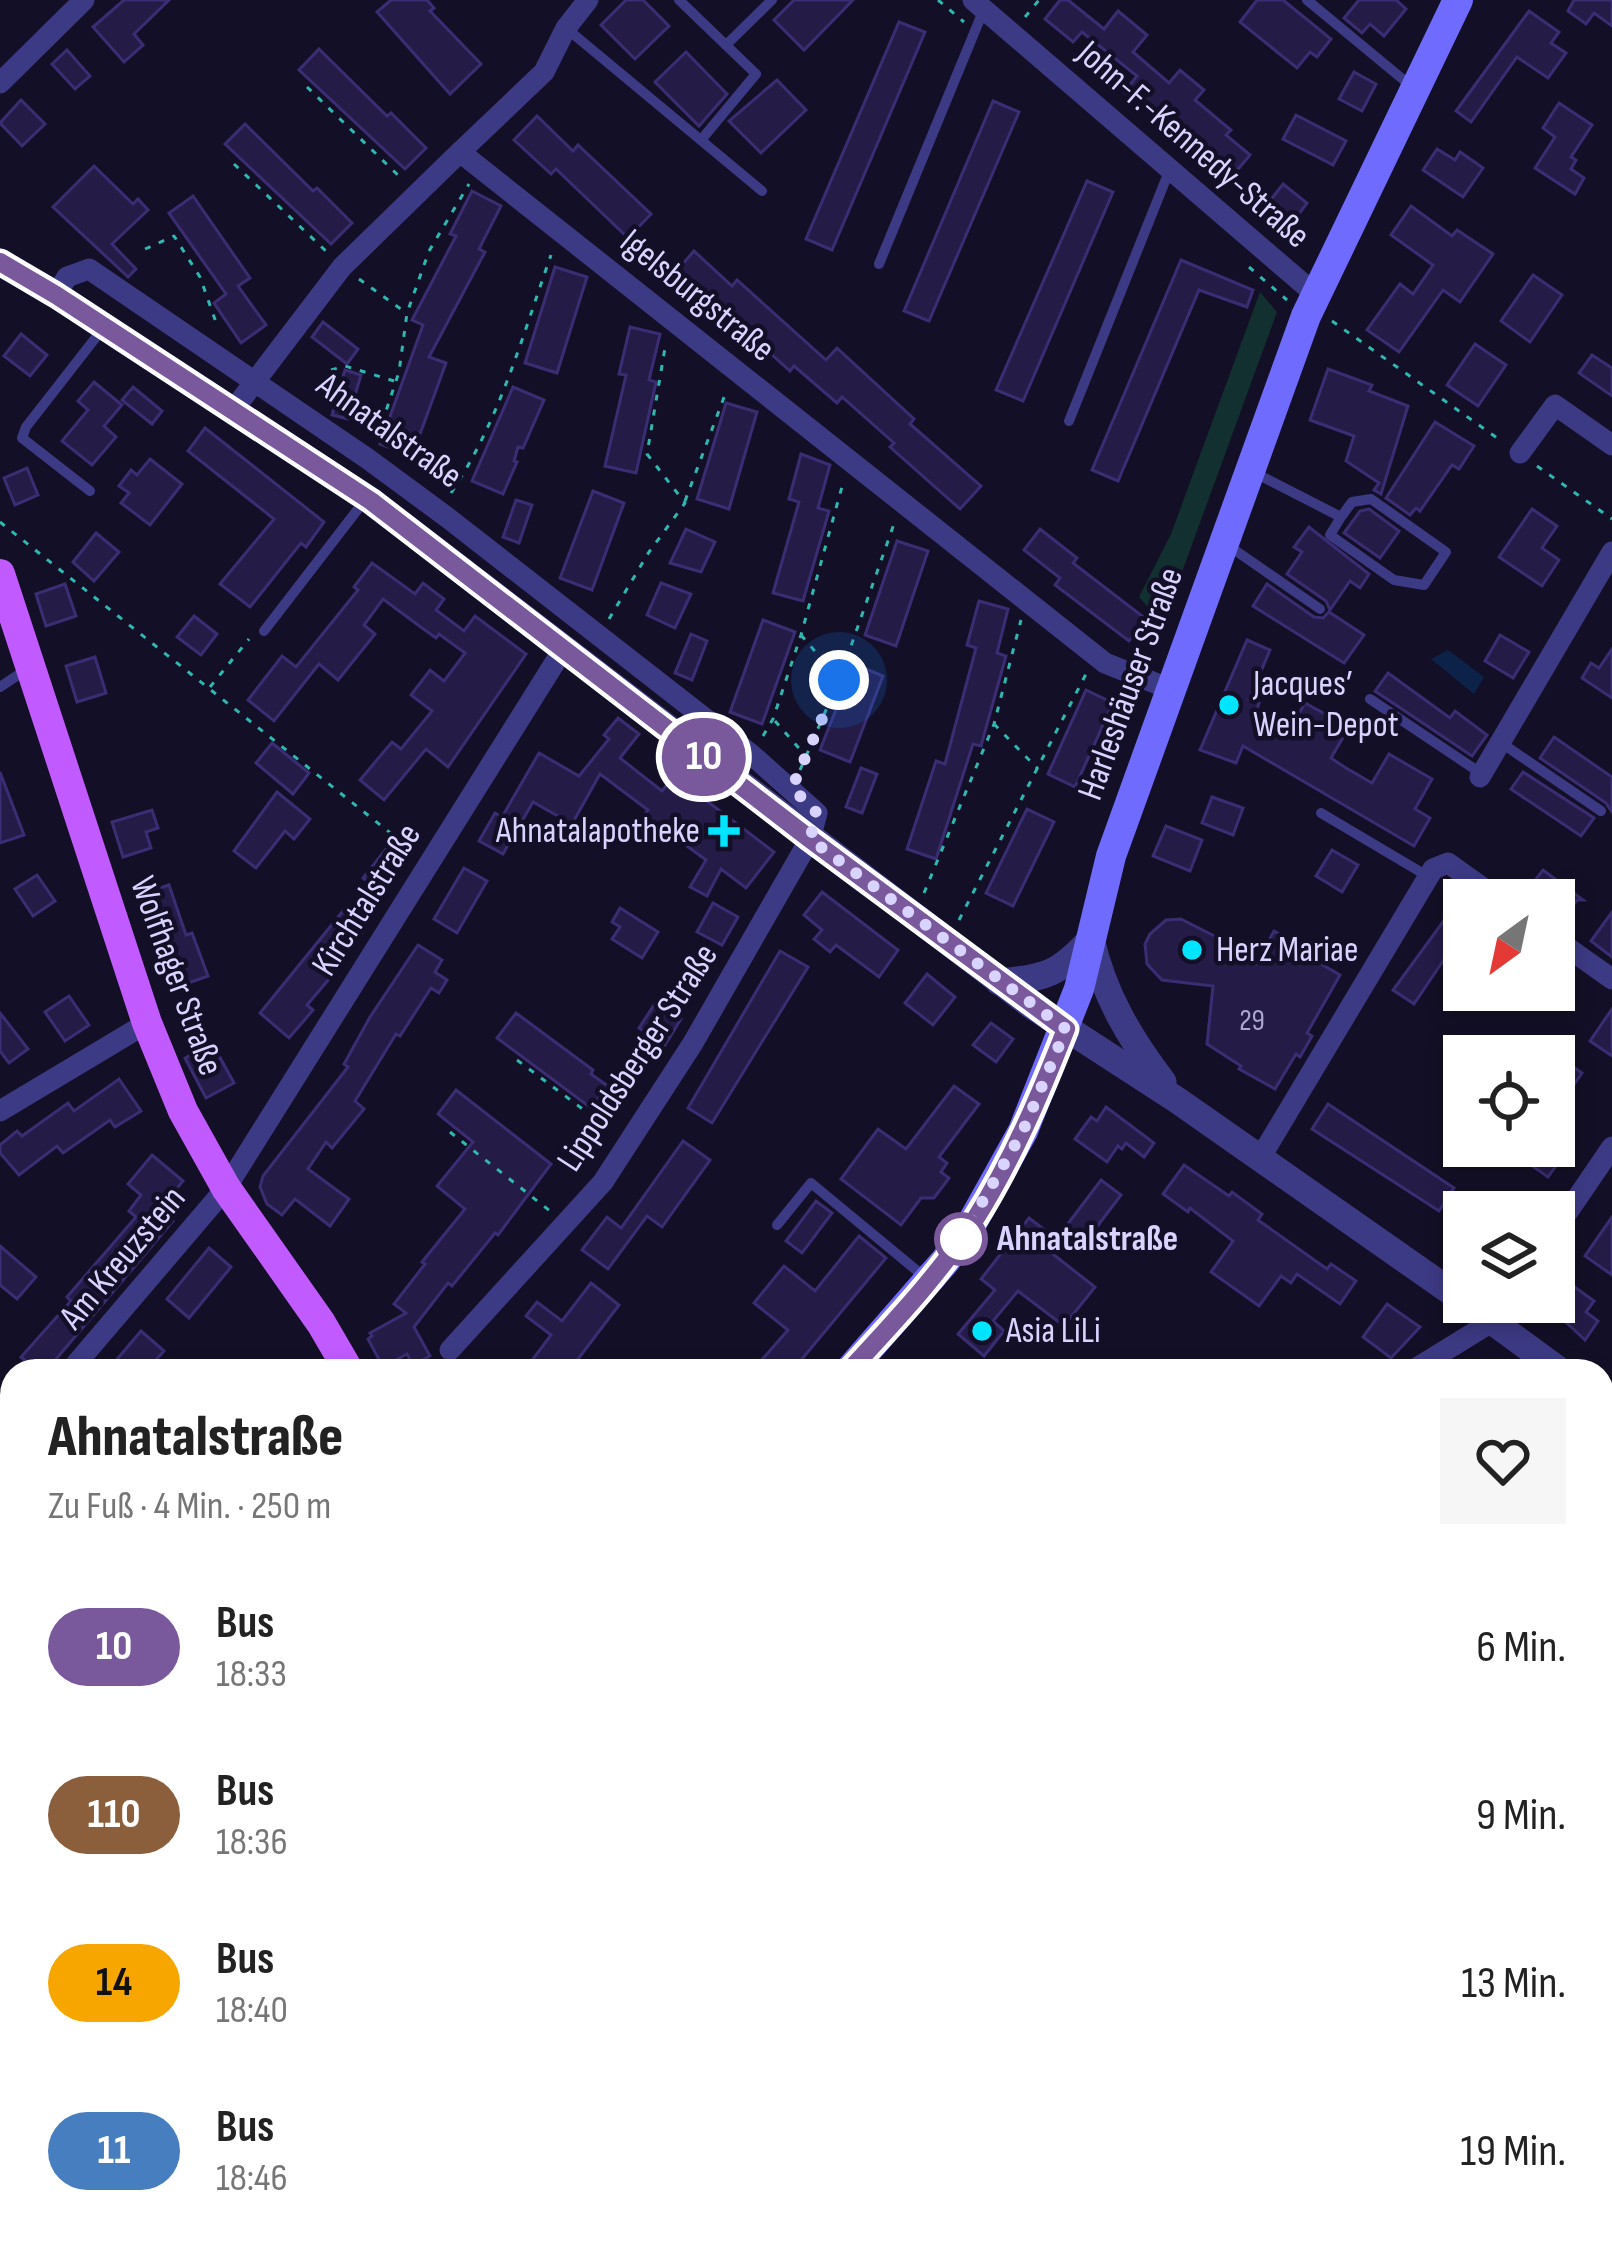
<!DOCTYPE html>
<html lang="de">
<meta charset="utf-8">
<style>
body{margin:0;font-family:"Sofia Sans Condensed",sans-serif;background:#f6f6f6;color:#222;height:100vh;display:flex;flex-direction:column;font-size:45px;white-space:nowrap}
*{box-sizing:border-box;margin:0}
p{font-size:39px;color:#767676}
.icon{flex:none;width:66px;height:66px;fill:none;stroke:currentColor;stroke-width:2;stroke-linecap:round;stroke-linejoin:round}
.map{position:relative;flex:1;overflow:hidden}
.panel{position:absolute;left:0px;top:1359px;width:1614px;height:903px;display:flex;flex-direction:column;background:#fff;border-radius:36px 36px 0 0;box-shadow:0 6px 18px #0003}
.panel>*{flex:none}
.badge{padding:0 24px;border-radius:39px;font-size:42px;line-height:78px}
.needle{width:78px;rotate:213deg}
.tools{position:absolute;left:1443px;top:879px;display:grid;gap:24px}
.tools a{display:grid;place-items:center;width:132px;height:132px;border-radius:0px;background:#fff;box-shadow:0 6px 18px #0003;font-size:60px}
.you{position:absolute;width:60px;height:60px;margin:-30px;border:9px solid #fff;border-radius:50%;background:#1a73e8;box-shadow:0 0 0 18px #1a73e833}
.map>.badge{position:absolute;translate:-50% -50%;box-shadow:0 0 0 6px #fff}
.round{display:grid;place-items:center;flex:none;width:126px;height:126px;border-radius:0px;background:#f6f6f6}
.head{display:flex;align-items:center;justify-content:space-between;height:204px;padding:0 48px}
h1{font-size:57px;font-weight:800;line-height:90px}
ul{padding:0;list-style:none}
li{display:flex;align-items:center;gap:36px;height:168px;padding:0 48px}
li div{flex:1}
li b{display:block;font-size:45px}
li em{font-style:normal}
li .badge{min-width:132px;font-weight:700;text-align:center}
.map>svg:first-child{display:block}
.green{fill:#12302f}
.water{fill:#0c2248}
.building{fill:#241b47;stroke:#3b2d73;stroke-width:3}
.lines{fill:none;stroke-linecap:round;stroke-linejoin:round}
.path{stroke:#2fb8b0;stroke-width:3;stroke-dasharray:6 9;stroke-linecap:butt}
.service{stroke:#3d3a85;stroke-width:10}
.pedestrian{stroke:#3d3a85;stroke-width:15}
.minor{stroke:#3d3a85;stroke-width:21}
.tertiary{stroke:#3d3a85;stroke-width:27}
.secondary{stroke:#6f6bff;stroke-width:30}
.primary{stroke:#c25bff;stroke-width:30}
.line-casing{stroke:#fff;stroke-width:27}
.line{stroke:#79589c;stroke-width:18}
.walk{stroke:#d9d4ff;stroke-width:12;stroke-dasharray:0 21.6}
.poi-dot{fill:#00e5ff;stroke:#130f26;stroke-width:4.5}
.stop-dot{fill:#fff;stroke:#79589c;stroke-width:6}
.labels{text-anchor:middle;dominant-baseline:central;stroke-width:9;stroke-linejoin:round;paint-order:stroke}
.number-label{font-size:30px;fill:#aca6d1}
.street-label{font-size:36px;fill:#d9d4ff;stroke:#130f26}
.poi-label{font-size:36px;fill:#d9d4ff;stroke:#130f26;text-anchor:start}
.stop-label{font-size:36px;font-weight:bold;fill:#d9d4ff;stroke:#130f26;text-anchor:start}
</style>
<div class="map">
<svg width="1612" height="2261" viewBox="0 0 1612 2261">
<rect width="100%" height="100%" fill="#130f26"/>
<g class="green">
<polygon points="1260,292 1277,312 1163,624 1139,597 1171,534"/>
<polygon points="1261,2250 1373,2250 1367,2261 1276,2261"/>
</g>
<polygon class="water" points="1448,650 1484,677 1474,694 1431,659"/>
<g class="building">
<polygon points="124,0 169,0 134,34 143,45 124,62 93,27"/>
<polygon points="391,0 427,0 434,8 430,11 481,64 450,94 377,12"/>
<polygon points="626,0 643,0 669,26 635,59 601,25"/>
<polygon points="794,0 853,0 804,50 774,20"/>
<polygon points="1060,0 1068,0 1104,29 1118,11 1147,35 1133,52 1169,83 1180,70 1204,90 1195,100 1231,130 1226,135 1250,155 1230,179 1124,92 1137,76 1082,32 1073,42 1045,19"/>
<polygon points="1257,0 1283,0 1331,39 1317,57 1310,52 1297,68 1240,22"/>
<polygon points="1359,0 1396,0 1406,9 1384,36 1370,24 1362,33 1344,18"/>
<polygon points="1612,0 1612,26 1594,13 1586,24 1568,11 1574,0"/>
<polygon points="1529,11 1559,32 1551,43 1566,53 1548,78 1517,57 1471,122 1456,111"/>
<polygon points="899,22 925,32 832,250 806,239"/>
<polygon points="319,49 387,116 391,113 426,148 405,169 299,70"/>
<polygon points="67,50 90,76 75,89 52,64"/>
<polygon points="686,52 727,94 699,126 655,82"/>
<polygon points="1354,72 1376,84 1362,111 1339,99"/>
<polygon points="777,80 806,110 761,153 729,121"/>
<polygon points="21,100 45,124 22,146 0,123"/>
<polygon points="993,101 1019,112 929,321 904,311"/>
<polygon points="1559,103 1592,125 1571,157 1576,160 1571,169 1584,178 1575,194 1535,168 1555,137 1543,128"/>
<polygon points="1296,115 1346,141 1333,165 1283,139"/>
<polygon points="537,116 573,151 578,145 651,214 628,238 556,169 551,174 514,140"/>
<polygon points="245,124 313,191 317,188 352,223 331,244 225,144"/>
<polygon points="1437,149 1455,160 1460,152 1483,168 1463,197 1423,170"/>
<polygon points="94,166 133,204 138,199 148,210 112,244 136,269 128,277 53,207"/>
<polygon points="1087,181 1113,192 1023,401 996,390"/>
<polygon points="1283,184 1307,203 1291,225 1266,206"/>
<polygon points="472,191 501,206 479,249 485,252 429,357 446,363 412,456 380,444 423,325 412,320 456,236 450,234"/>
<polygon points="193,196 250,278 238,286 266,325 241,343 214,303 226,294 169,213"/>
<polygon points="1411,206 1452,236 1457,230 1493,254 1460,302 1443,290 1399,352 1367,330 1400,284 1413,294 1433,265 1391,235"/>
<polygon points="694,251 732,286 737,280 826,360 837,348 914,419 910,424 981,486 960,509 890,447 894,443 842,397 837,403 794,366 790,371 716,304 711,309 673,275"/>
<polygon points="1181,260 1253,290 1247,307 1199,290 1118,481 1092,470"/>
<polygon points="555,267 587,277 557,373 525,363"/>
<polygon points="1533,275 1562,295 1530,342 1501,321"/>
<polygon points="323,322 358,349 347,364 312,337"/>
<polygon points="630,327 660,334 649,380 656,382 636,473 605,466 626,375 619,374"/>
<polygon points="21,334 47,355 30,376 4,356"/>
<polygon points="1475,344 1506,365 1478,406 1447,385"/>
<polygon points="1592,355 1612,368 1612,396 1579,373"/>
<polygon points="1328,369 1372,385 1369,391 1408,406 1381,494 1374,490 1379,483 1346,461 1354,436 1310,420"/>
<polygon points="345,370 361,375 348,419 332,415"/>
<polygon points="94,382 122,405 104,426 116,437 92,465 62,441 88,410 78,401"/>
<polygon points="133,387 162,411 152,424 122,400"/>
<polygon points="513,387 544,400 523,448 518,447 514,461 517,462 503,494 472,481"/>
<polygon points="726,403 757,412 729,509 697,499"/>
<polygon points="1435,422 1474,446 1459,469 1452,465 1420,511 1416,508 1410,515 1386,498"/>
<polygon points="205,428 324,522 306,547 301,543 250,607 220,584 274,519 188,451"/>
<polygon points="801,454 830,465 818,508 829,511 803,601 773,593 799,502 789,499"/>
<polygon points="150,459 182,484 150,525 121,503 129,493 119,486 131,470 137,475"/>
<polygon points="27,468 38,495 15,505 4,478"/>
<polygon points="593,491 624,503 592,590 560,578"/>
<polygon points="516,500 532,505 519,543 503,537"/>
<polygon points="1369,509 1399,531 1380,558 1344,533 1360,511"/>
<polygon points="1532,509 1557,526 1542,548 1559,560 1542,586 1499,557"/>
<polygon points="1309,527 1369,574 1360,588 1350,581 1330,610 1326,601 1287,574 1302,552 1294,547"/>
<polygon points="686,529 715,542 701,572 670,563"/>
<polygon points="1040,529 1077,558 1073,563 1146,619 1129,641 1055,585 1060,578 1024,550"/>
<polygon points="96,533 119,552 94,581 73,562"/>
<polygon points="897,541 928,551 896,646 865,635"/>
<polygon points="372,563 415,594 423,583 444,599 436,610 464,631 475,616 526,654 448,767 426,749 384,800 360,780 392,742 401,749 432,711 411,695 430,670 444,681 465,653 439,634 436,638 422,628 383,599 364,625 375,634 338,680 319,664 274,721 248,700 282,656 296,667 358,590 354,587"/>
<polygon points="661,583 691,594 675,628 647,615"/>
<polygon points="65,584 76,616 46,626 36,594"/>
<polygon points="1267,584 1314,617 1323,618 1329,612 1364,635 1344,663 1253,606"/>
<polygon points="979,601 1008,609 997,653 1006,656 981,746 973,744 936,859 907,849 936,761 945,764 976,648 967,645"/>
<polygon points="194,616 217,634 201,655 177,637"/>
<polygon points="763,620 795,632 762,724 730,712"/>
<polygon points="691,634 707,641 692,680 675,673"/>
<polygon points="1500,635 1529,652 1513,678 1485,661"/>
<polygon points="1247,640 1270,650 1249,699 1259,703 1256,713 1289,731 1305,703 1349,727 1331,758 1346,768 1372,783 1389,754 1432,779 1415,809 1430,818 1414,846 1243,746 1236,763 1200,750"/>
<polygon points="1612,649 1612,698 1582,678 1591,663 1599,668"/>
<polygon points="95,657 106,693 77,702 66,666"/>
<polygon points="854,664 883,676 850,762 820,750"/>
<polygon points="1388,673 1450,718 1455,711 1487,735 1472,756 1375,691"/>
<polygon points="1086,690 1113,703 1075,787 1048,774"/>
<polygon points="618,718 639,734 620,758 662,791 674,776 774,852 746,888 721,869 707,896 690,887 706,860 672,835 667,841 640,820 648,810 600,774 572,824 533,802 503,854 479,841 495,813 502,817 539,753 579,776 609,739 604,735"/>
<polygon points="1554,737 1612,777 1612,812 1606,803 1540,758"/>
<polygon points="272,743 309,773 293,794 256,763"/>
<polygon points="861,768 877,774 862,813 846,807"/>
<polygon points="0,772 24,835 0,843"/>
<polygon points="1523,772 1594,818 1581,836 1511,789"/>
<polygon points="277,792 310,819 294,839 285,831 256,868 234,851"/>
<polygon points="1212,797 1243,808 1233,835 1202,823"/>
<polygon points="1027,809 1054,822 1013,906 986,893"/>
<polygon points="152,810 158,828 146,832 151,848 123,857 112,822"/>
<polygon points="1166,826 1202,840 1190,871 1153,856"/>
<polygon points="386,849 402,862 379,891 363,878"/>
<polygon points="1332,850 1358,865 1342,892 1316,876"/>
<polygon points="464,868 487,881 457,933 434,919"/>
<polygon points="1543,870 1583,900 1577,900 1559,924 1554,923 1554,900 1520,900"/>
<polygon points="37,875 55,901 33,916 15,889"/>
<polygon points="169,885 186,935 192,933 208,976 174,988 142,894"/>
<polygon points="822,892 898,950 879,977 836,945 830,952 814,939 822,930 804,915"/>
<polygon points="1464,893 1464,958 1451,949 1414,1004 1393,990"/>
<polygon points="713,903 738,917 722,945 697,932"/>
<polygon points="620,908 658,932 642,958 612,939 620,927 612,922"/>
<polygon points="343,911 364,930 336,962 340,966 307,1005 313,1010 289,1038 260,1013"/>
<polygon points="1612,912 1612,957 1591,941"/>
<polygon points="1181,919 1236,947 1256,964 1274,931 1326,961 1323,965 1340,975 1307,1033 1312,1036 1300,1057 1296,1054 1275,1089 1239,1069 1241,1066 1207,1044 1213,986 1162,980 1147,964 1145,944 1150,934 1166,920"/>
<polygon points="418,945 442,960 435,972 447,980 439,993 431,988 400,1036 396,1034 355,1101 364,1109 332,1148 326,1142 308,1169 349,1199 330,1226 295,1199 282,1215 267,1204 260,1187 263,1176 348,1067 344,1064 370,1017"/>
<polygon points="780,951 808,967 712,1123 688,1108"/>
<polygon points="927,974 955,997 933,1025 905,1003"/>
<polygon points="69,996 89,1025 65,1041 45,1012"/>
<polygon points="656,1002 681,1019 665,1045 639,1028"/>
<polygon points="1612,1009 1612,1056 1590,1041"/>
<polygon points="0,1013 28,1049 9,1063 0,1051"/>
<polygon points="516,1013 593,1070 591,1074 608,1086 591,1108 497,1038"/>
<polygon points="991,1023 1013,1039 996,1062 973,1045"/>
<polygon points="212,1043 234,1083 206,1098 185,1058"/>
<polygon points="1554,1054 1582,1073 1554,1114"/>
<polygon points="119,1079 141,1111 115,1127 110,1120 63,1153 57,1146 19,1175 0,1153 0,1145 17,1131 22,1136 68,1103 74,1111"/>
<polygon points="954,1086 979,1104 939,1157 947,1163 941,1172 949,1178 934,1198 921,1198 901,1225 841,1179 878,1129 906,1149"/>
<polygon points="456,1090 551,1164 498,1235 495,1233 452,1286 448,1283 414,1327 430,1356 413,1365 407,1354 383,1367 368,1339 372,1336 370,1333 406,1313 394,1304 425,1264 422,1262 465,1209 437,1186 473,1142 438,1114"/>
<polygon points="1328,1104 1454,1188 1439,1211 1312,1129"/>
<polygon points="1106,1107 1154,1143 1144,1157 1126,1143 1122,1149 1118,1146 1107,1162 1075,1139 1091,1117 1097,1121"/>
<polygon points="683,1141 710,1160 662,1227 647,1216 608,1269 582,1250 607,1217 621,1228"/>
<polygon points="1529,1146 1570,1146 1548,1177 1521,1158"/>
<polygon points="152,1155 183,1181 159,1210 173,1221 46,1371 37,1371 21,1357 71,1301 67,1297 136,1217 129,1211 141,1195 128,1184"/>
<polygon points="1184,1165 1229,1196 1232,1192 1262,1214 1258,1220 1327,1269 1331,1264 1356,1281 1340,1304 1297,1274 1291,1283 1281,1276 1259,1306 1211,1272 1233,1241 1190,1208 1188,1212 1163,1194"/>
<polygon points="1101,1180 1121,1195 1087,1240 1067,1225"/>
<polygon points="816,1201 832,1213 802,1253 786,1241"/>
<polygon points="1612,1217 1612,1275 1585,1256"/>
<polygon points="1029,1218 1054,1237 1045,1248 1095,1287 1064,1326 1018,1291 993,1321 1004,1331 984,1356 958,1334 995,1290 981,1279"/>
<polygon points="859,1236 886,1258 792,1371 752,1371 788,1330 754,1303 784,1266 815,1291"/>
<polygon points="0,1246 36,1277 17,1299 0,1285"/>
<polygon points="209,1248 231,1267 189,1318 167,1299"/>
<polygon points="1554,1272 1594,1301 1586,1312 1598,1321 1585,1340 1554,1311"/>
<polygon points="591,1283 619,1305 569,1371 524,1371 551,1335 526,1316 537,1302 562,1321"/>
<polygon points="1387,1304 1420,1327 1391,1358 1363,1337"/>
<polygon points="141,1331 164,1351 146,1371 107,1371"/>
</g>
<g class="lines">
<g class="path">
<polyline points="938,0 964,22"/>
<polyline points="1025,17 1039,0"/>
<polyline points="307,87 403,180"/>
<polyline points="234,164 329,254"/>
<polyline points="145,249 174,236 200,277 218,328"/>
<polyline points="1249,267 1287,300"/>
<polyline points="359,279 405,312"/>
<polyline points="1332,321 1500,440"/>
<polyline points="331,370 345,366 394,381"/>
<polyline points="377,438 399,372 407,313 429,251 469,184"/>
<polyline points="1537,466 1612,519"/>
<path d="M451,493C500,420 522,337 551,255"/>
<polyline points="685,501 726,392"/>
<polyline points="0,522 413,851"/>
<polyline points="609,619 649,552 685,503 647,454 666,342"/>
<polyline points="801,635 838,678"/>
<polyline points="210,687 249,639"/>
<polyline points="775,721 804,754"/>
<polyline points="994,724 1038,769"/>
<polyline points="763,736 773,719 801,635 843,483"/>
<polyline points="800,770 839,680 895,521"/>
<polyline points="924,893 994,724 1021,620"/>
<polyline points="959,920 1087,672"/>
<polyline points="517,1060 612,1131"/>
<polyline points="450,1132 550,1211"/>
<polyline points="408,1371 433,1358"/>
<polyline points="0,1619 12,1626"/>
<polyline points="0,1841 12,1848"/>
</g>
<g class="service">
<polyline points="679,0 756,74 701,140"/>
<polyline points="1307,0 1411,86"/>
<polyline points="566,28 762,191"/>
<polyline points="726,45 772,0"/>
<polyline points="879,264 984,9"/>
<polyline points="1069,421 1170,169"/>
<polyline points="1253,472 1341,517 1330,535 1394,580 1424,585 1446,552 1371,499 1352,502 1341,517"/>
<polyline points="90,491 22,438 26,427 104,327"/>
<polyline points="1226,544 1320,609"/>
<polyline points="264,631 365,500"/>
<polyline points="0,687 27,669"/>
<polyline points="1370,699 1482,774"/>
<polyline points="1500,742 1601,811"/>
<polyline points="1321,813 1429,877"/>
<polyline points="777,1225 811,1183 927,1279"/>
<polyline points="944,2261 950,2250"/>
</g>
<g class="pedestrian">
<polyline points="849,2250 852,2261"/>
<polyline points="899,2261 906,2250"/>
</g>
<g class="minor">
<polyline points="973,0 1315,294"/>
<polyline points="0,83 84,0"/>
<polyline points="460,152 544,72 566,28 588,0"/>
<polyline points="56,295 67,277 89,269 368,459 448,518 752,755 817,813 810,839 693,1043 603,1182 450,1350"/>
<polyline points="234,409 342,267 460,152 1105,663 1170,689"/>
<polyline points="1520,453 1555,405 1612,445"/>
<polyline points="1480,777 1612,552"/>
<polyline points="1554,938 1612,979"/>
<polyline points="0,1111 147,1023"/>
<polyline points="1259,1160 1433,869 1448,863 1500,900"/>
<polyline points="1554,1232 1612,1147"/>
<polyline points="70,1371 226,1188 564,648"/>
<polyline points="1412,1371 1493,1321 1506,1302"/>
<polyline points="0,1445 12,1432"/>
<polyline points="0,1478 12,1485"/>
<polyline points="1602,1676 1612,1671"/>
<polyline points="1602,1898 1612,1909"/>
<polyline points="0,1980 12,1966"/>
<polyline points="245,2250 268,2261"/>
<polyline points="1515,2250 1528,2261"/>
<polyline points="479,2261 489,2250"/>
<polyline points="605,2261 609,2250"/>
<polyline points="1045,2261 1051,2250"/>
</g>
<g class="tertiary">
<polyline points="0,262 56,295 371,501 1032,1006 1177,1100 1464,1301"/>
<path d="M1091,939C1104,995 1129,1037 1163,1082"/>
<path d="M999,982C1046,978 1059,974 1091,939"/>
<polyline points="1466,1302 1560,1371"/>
<polyline points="1602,1402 1612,1410"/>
</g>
<g class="secondary">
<polyline points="849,1371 946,1260 973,1221 1023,1131 1079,989 1111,856 1306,316 1458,0"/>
<polyline points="776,2261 784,2250"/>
</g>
<g class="primary">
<polyline points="0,574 147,1023 183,1111 226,1188 321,1323 349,1371"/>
<polyline points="821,2250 825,2261"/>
</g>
</g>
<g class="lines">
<g class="line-casing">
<path id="line" d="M0,262L56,295L371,501L810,839L1066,1029C1040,1095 1012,1161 974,1221C938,1276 893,1323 849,1371"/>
</g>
<use href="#line" class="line"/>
<polyline class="walk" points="839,680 792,788 817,813 810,839 1066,1029 1023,1131 961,1239"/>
</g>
<g class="poi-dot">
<circle cx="1229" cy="705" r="12"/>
<path d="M718 813h12v12h12v12h-12v12h-12v-12h-12v-12h12z"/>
<circle cx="1192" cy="950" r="12"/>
<circle cx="982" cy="1331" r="12"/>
</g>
<circle class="stop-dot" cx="961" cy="1239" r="24"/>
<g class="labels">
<g class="number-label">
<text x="1252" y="1021">29</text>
</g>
<g class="street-label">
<text transform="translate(1193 145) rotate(41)">John-F.-Kennedy-Straße</text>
<text transform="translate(697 296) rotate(39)">Igelsburgstraße</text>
<text transform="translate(389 431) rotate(36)">Ahnatalstraße</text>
<text transform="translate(1131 684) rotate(-70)">Harleshäuser Straße</text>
<text transform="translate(367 900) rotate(-58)">Kirchtalstraße</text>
<text transform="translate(176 976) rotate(70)">Wolfhager Straße</text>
<text transform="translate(638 1058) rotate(-57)">Lippoldsberger Straße</text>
<text transform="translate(123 1258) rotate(-50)">Am Kreuzstein</text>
</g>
<g class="poi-label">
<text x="1253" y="684">Jacques’<tspan x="1253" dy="41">Wein-Depot</tspan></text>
<text x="700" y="831" text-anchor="end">Ahnatalapotheke</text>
<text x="1216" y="950">Herz Mariae</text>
<text x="1006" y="1331">Asia LiLi</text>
</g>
<g class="stop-label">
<text x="997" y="1239">Ahnatalstraße</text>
</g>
</g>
</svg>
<div class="tools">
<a><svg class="needle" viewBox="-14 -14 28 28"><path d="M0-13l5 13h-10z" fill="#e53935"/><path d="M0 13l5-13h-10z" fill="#767676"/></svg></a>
<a><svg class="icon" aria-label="locate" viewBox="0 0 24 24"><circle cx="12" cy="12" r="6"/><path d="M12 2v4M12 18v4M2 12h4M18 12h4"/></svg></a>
<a><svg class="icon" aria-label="layers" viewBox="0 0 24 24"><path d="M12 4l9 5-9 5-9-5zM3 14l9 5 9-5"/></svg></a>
</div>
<div class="you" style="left:839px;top:680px"></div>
<b class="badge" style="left:704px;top:757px;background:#79589c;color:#fff">10</b>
<section class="panel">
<div class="head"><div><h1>Ahnatalstraße</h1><p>Zu Fuß · 4 Min. · 250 m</p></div><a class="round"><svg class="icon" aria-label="heart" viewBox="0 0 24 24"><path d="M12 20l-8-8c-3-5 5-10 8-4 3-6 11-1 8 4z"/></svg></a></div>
<ul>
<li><span class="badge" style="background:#79589c;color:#fff">10</span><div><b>Bus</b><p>18:33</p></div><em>6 Min.</em></li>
<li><span class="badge" style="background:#8b5e3c;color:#fff">110</span><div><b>Bus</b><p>18:36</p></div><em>9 Min.</em></li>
<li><span class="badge" style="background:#f7a600;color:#111">14</span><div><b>Bus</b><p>18:40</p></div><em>13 Min.</em></li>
<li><span class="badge" style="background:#477ec0;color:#fff">11</span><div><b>Bus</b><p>18:46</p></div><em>19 Min.</em></li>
</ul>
</section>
</div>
